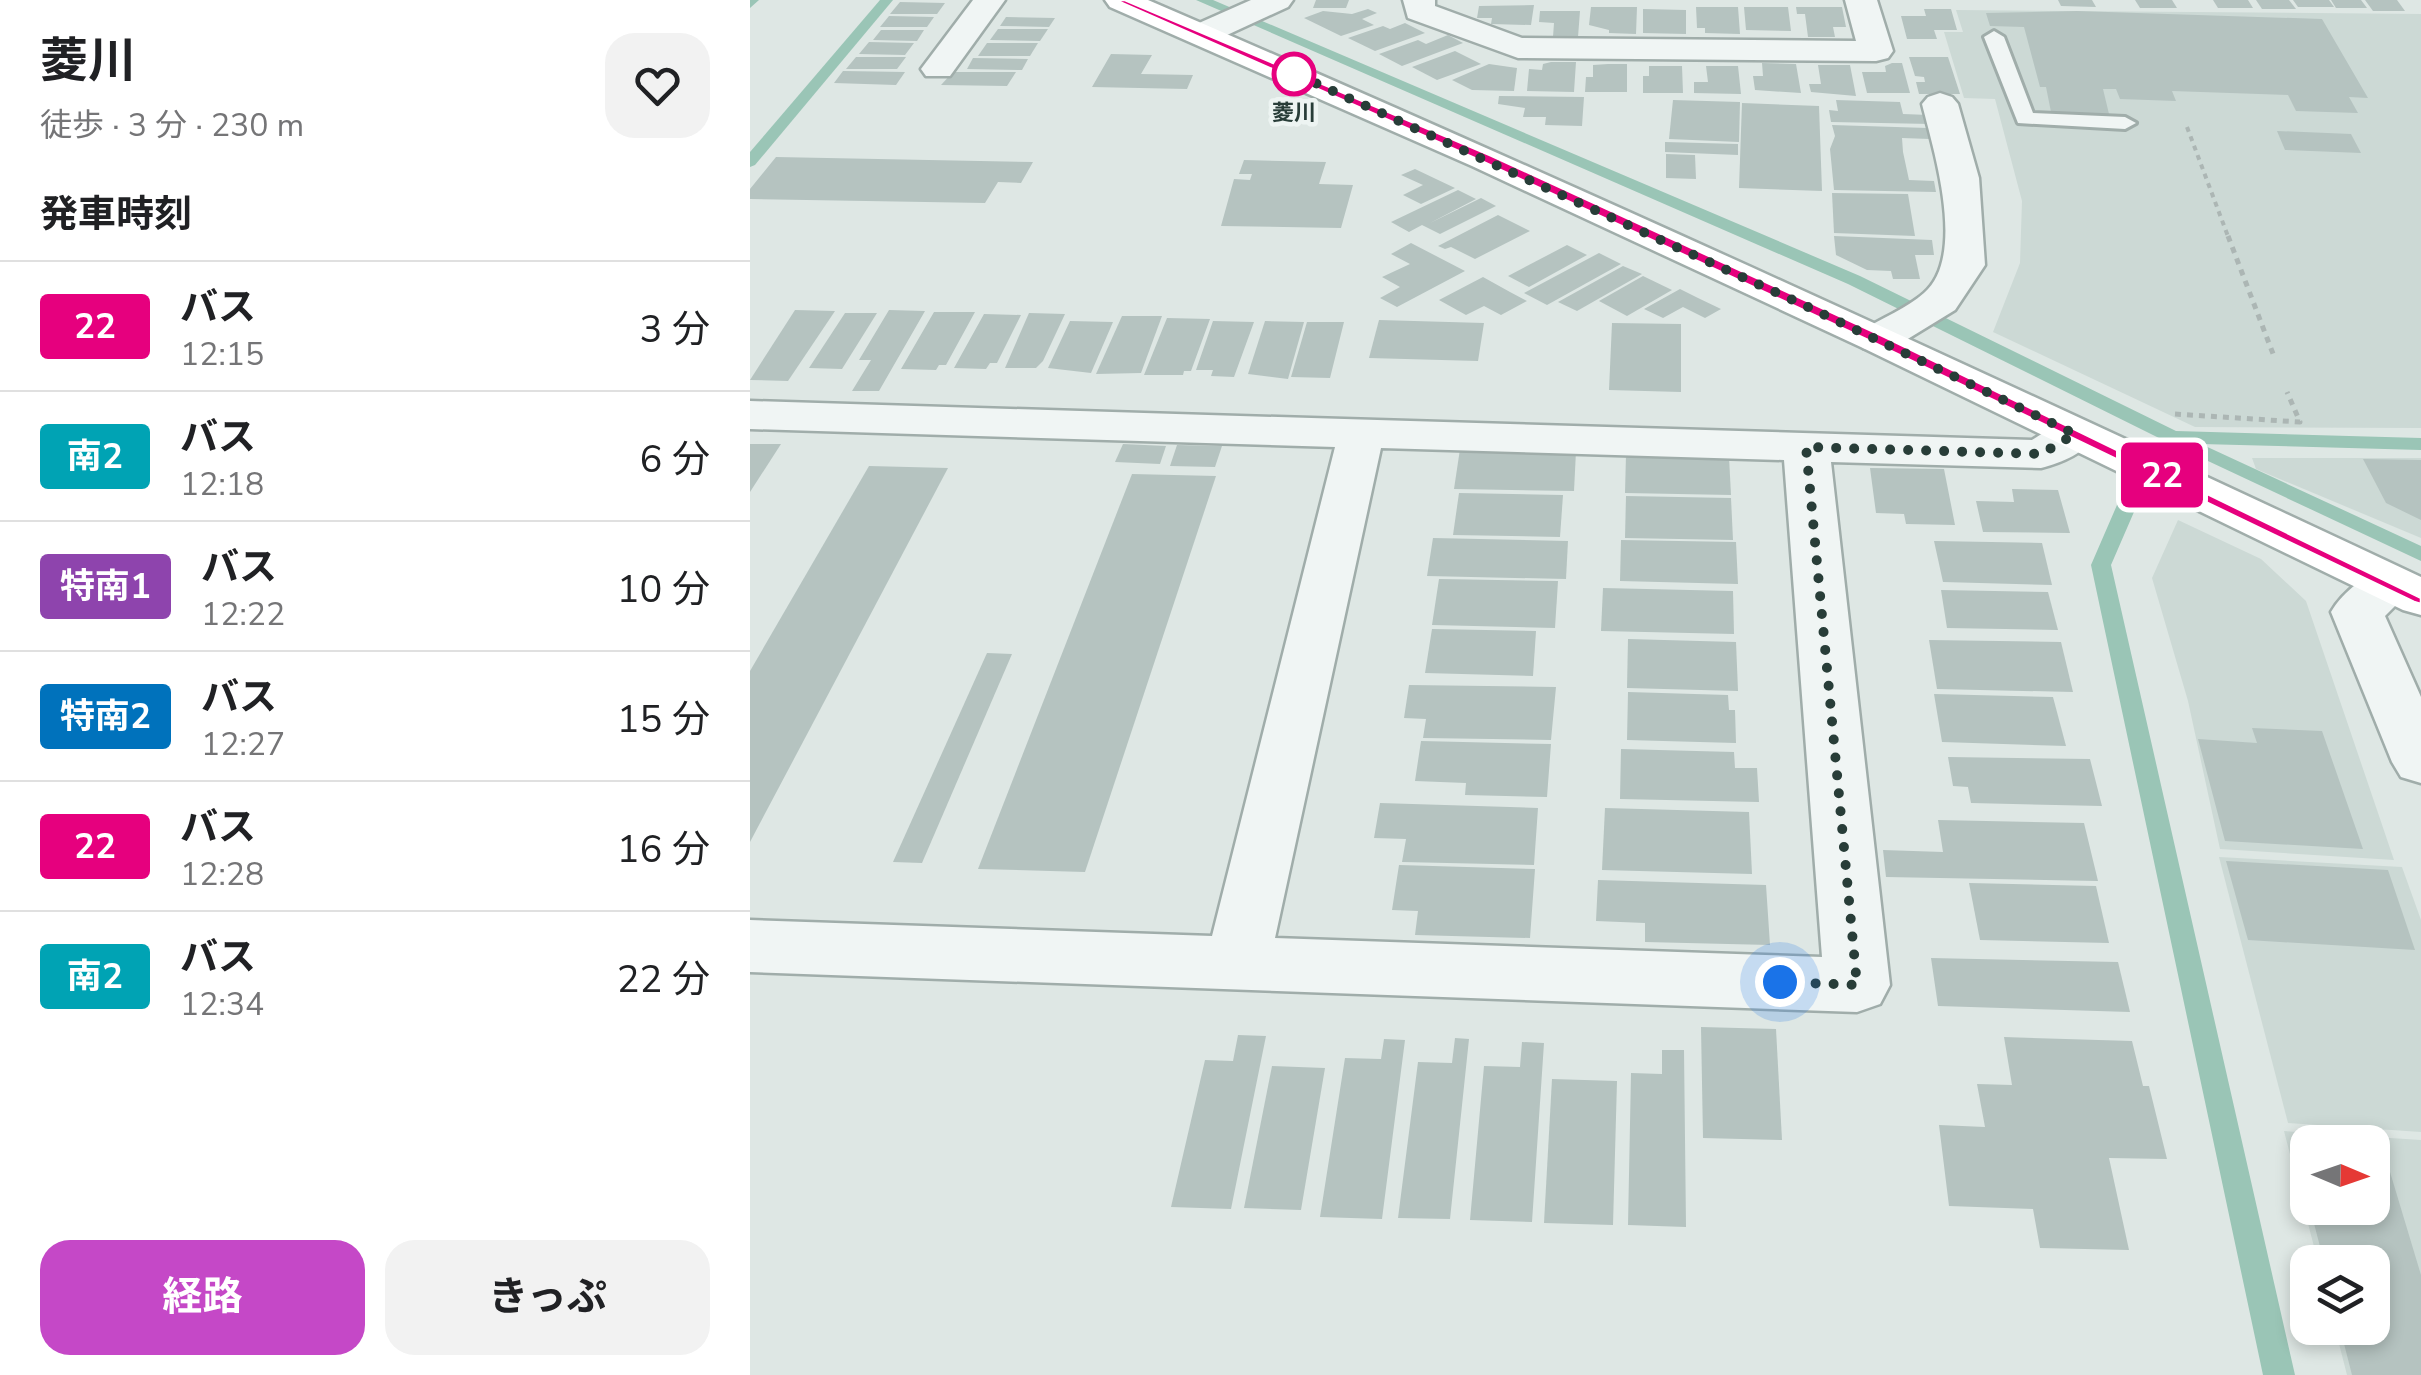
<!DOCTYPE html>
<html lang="ja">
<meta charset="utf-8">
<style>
body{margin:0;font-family:"Nunito Sans","Noto Sans JP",sans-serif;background:#f2f2f2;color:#202124;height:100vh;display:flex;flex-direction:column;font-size:38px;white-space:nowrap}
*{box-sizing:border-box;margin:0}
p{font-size:32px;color:#757577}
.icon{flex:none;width:55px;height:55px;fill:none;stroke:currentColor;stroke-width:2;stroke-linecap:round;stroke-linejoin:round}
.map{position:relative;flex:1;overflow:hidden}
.side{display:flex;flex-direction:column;background:#fff;width:750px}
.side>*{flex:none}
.badge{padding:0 20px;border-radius:8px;font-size:35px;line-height:65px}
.needle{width:65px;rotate:92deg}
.controls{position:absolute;left:1540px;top:1125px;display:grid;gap:20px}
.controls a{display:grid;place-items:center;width:100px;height:100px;border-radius:20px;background:#fff;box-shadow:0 5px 15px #0003;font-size:50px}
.you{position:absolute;width:50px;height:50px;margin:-25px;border:8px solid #fff;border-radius:50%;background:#1a73e8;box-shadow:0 0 0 15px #1a73e833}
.map>.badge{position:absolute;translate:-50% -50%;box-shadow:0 0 0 5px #fff}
h2{padding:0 40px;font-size:38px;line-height:90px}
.round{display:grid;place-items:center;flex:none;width:105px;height:105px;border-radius:30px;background:#f2f2f2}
.overview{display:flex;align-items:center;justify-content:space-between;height:170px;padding:0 40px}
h1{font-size:48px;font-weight:700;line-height:75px}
.button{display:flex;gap:20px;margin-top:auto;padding:20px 40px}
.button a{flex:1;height:115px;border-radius:30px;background:#c548c7;color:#fff;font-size:40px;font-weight:700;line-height:115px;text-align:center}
.button a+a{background:#f2f2f2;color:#202124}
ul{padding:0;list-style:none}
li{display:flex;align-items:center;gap:30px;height:130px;padding:0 40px;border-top:2px solid #e0e0e0}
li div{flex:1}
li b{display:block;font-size:38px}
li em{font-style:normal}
li .badge{min-width:110px;font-weight:700;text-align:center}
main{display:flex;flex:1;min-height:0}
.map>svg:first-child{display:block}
.built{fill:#ccd9d5;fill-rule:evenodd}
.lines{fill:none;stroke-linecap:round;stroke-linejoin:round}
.stream{fill:#9ac5b6;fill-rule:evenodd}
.building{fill:#b5c3c0}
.lane-casing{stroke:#a0adaa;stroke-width:6}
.street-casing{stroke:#a0adaa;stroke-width:5}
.secondary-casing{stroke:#a0adaa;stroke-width:5}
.path-far1{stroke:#acb6b4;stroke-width:4;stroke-dasharray:5 5;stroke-linecap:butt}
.path{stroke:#acb6b4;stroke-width:5;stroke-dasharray:6 6;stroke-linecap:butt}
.lane{fill:#f0f5f4;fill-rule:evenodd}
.street{fill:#f0f5f4;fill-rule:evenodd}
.secondary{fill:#fff;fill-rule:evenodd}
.line{fill:#e6007e;stroke:#fff;stroke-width:2.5}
.walk{stroke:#283d38;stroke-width:10;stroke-dasharray:0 18}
.stop-dot{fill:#fff;stroke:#e6007e;stroke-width:5}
.labels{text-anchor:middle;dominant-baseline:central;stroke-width:9;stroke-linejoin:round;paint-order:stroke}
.far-stop-label{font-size:22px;font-weight:bold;fill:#283d38;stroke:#edf4f2}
</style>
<main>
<section class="side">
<div class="overview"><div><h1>菱川</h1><p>徒歩 · 3 分 · 230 m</p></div><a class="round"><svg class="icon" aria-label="heart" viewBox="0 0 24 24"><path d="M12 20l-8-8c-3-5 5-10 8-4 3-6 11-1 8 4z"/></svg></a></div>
<h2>発車時刻</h2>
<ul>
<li><span class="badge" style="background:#e6007e;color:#fff">22</span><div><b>バス</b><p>12:15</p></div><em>3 分</em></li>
<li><span class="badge" style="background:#00a3b4;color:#fff">南2</span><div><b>バス</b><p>12:18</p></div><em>6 分</em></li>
<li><span class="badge" style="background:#8e44ad;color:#fff">特南1</span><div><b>バス</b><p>12:22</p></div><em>10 分</em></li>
<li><span class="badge" style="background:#0072bc;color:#fff">特南2</span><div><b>バス</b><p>12:27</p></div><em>15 分</em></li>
<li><span class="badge" style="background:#e6007e;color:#fff">22</span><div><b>バス</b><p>12:28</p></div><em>16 分</em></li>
<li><span class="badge" style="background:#00a3b4;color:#fff">南2</span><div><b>バス</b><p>12:34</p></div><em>22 分</em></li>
</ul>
<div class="button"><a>経路</a><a>きっぷ</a></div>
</section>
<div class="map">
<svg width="1671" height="1375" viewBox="0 0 1671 1375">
<rect width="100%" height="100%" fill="#dee7e4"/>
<g class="built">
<polygon points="1206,10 1671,14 1671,428 1445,427 1243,332 1270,263 1272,201 1245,99 1214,98 1194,32 1213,32"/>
<polygon points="1502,458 1671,458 1671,538 1506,469"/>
<polygon points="1428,520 1511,559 1556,601 1644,860 1470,849 1438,701 1402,578"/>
<polygon points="1469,857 1652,867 1671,920 1671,1132 1538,1123"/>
<path d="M1534,1131L1671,1140V1375H1597L1585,1328H1622V1262H1568ZM1558,1142H1622V1208H1558Z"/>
</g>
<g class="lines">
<g class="stream">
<polygon points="0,0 9,0 0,8"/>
<polygon points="130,0 143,0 5,165 0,167 0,152"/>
<polygon points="446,0 463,0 1110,276 1426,431 1671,438 1671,450 1451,444 1671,546 1671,561 1426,446 1387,505 1361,565 1545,1375 1513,1375 1341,565 1367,505 1411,439 1098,284"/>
</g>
</g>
<g class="building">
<polygon points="566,0 599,0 596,8 563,8"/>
<polygon points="1308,0 1342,0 1346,7 1311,6"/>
<polygon points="1385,0 1422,0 1427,8 1390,8"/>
<polygon points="1463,0 1498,0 1503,8 1468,8"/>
<polygon points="1506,0 1539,0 1546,9 1512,9"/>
<polygon points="1543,0 1579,0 1584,7 1548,7"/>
<polygon points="1581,0 1611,0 1617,8 1586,8"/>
<polygon points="1615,0 1647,0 1655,11 1623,11"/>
<polygon points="150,2 195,3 187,14 140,14"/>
<polygon points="784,5 781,25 741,24 742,18 727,18 729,6"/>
<polygon points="841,7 887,7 886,34 859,33 859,30 839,25"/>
<polygon points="946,7 988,7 990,34 955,33 955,28 947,28"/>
<polygon points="994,7 1038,7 1041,31 996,30"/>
<polygon points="1046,7 1092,7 1096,27 1083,27 1085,37 1058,37 1055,14 1047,14"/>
<polygon points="618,9 627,13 612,19 624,25 591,36 554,18 573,11 602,14"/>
<polygon points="893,9 936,10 936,34 893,33"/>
<polygon points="1174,9 1201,9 1207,30 1184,30 1187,39 1157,39 1151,16 1176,16"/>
<polygon points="790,11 830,11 828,37 803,37 804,23 789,22"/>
<polygon points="1327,11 1572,19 1618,98 1599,97 1608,113 1546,111 1538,95 1422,91 1426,101 1370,99 1366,89 1353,89 1359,114 1301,112 1296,87 1290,87 1274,27 1240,26 1236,13"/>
<polygon points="139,16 184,17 177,27 130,27"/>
<polygon points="256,17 305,18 299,27 250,26"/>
<polygon points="655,23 675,33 625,51 598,38 633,26 640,29"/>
<polygon points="248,29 298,29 290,41 240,40"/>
<polygon points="131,30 174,30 167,41 123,40"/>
<polygon points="698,35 713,43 652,66 629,54 668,40 676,44"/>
<polygon points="119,42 164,43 155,55 109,54"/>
<polygon points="237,43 288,43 280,56 228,56"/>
<polygon points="705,51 731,64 687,80 662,67"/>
<polygon points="361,54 402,55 391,74 443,75 437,89 342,87"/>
<polygon points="106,57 156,57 147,69 96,69"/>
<polygon points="1159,57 1198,57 1210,94 1169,94 1166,82 1175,82 1174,77 1165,76"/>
<polygon points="223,58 278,59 272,70 217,69"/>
<polygon points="801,62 826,62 824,92 777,91 779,69 792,70 793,64"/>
<polygon points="1012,63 1046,64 1051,93 1005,90 1003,76 1013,76"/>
<polygon points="1142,63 1152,63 1160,93 1117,93 1112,72 1136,72 1135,66"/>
<polygon points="739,64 767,68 764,91 722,90 702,80"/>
<polygon points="858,64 877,64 877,92 835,92 836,77 843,77 843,65"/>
<polygon points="1068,65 1100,65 1106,96 1061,92 1059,84 1071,84"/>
<polygon points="899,66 932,66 933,93 893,93 893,76 899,76"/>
<polygon points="956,66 988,66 991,94 944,93 944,82 958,82"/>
<polygon points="93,71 155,72 146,85 84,83"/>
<polygon points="203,72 266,72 257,86 191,85"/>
<polygon points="749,96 834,97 832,126 795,125 796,117 773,117 775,108 748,104"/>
<polygon points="923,100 990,102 989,142 919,139"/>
<polygon points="1086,100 1150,102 1153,114 1179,115 1181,124 1081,122 1079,110 1088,111"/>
<polygon points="992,103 1069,106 1072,191 989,188"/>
<polygon points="1082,125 1178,128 1180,139 1152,138 1153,152 1159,180 1184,181 1186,192 1084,190 1080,149 1085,136"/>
<polygon points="1527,131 1601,134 1611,153 1535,150"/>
<polygon points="915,142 988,144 988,155 915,152"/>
<polygon points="916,154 945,155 946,179 916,178"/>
<polygon points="26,157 283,162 271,183 248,182 235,203 0,199 0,189"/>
<polygon points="494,160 576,162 569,184 603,185 591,228 471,226 484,179 500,180 502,174 489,174"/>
<polygon points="665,169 686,179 705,188 671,204 653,195 673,185 651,175"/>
<polygon points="708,190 726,199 680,223 731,198 746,206 690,234 672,225 659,232 641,222"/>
<polygon points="1082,193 1158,194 1165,236 1084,233"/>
<polygon points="748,215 780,231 725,259 701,247 695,249 688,246"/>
<polygon points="1084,236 1182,240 1184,255 1165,255 1170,279 1143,279 1141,271 1117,270 1086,255"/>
<polygon points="661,243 715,271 647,307 630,298 650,287 632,277 660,264 641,254"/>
<polygon points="817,245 837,255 779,287 758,276"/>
<polygon points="849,253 871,264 797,305 774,293"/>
<polygon points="873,266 892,274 827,311 808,302"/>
<polygon points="893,276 922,290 877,316 849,301"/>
<polygon points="733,277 760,292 777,301 751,315 734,306 716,315 689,300"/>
<polygon points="930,289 948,298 971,309 955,318 933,307 913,318 894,309"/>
<polygon points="45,310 85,311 38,381 0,380"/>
<polygon points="139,310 175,311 129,391 102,391 121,360 109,360"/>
<polygon points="184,312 225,312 196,365 189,365 186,370 151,369"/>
<polygon points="95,313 127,313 92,369 59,368"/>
<polygon points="279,313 315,314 293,361 286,368 255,368"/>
<polygon points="234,314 271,315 247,363 240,363 236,369 204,368"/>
<polygon points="372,316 412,316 391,373 346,374"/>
<polygon points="417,318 460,319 441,371 434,371 433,375 394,375"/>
<polygon points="629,320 734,323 728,361 619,358"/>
<polygon points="320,321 363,322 341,373 298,368"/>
<polygon points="463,321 504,322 484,377 461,376 463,370 446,370"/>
<polygon points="515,321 554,322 538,379 498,374"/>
<polygon points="557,322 594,322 580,378 541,377"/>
<polygon points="862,323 931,324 931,392 859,390"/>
<polygon points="0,444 31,444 0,492"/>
<polygon points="373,444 416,446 410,464 365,462"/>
<polygon points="427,445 472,446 465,467 420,466"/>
<polygon points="710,449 826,451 824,491 704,489"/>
<polygon points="876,455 979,457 981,495 875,493"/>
<polygon points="1613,459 1671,460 1671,520 1636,503"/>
<polygon points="119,466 198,468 0,842 0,671"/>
<polygon points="1120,468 1194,469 1205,525 1156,524 1154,514 1126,513"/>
<polygon points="382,474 466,476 335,872 228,869"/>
<polygon points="1262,489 1308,490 1320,533 1233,532 1226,501 1264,502"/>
<polygon points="709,493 813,495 810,537 703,535"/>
<polygon points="876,496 981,498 983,540 875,538"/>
<polygon points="683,538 818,541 816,579 677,576"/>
<polygon points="871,540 986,542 988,584 870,581"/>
<polygon points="1184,541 1292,543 1302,585 1193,582"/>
<polygon points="689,579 808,581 805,628 682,625"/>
<polygon points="853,588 983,591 984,634 851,631"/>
<polygon points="1191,590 1298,592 1308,630 1197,628"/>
<polygon points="682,629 786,631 783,676 675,673"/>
<polygon points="878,639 986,642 988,691 877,688"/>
<polygon points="1179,640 1311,642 1323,692 1187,689"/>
<polygon points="237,653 262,654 172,863 143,862"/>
<polygon points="659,685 806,687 801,740 673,738 676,719 654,718"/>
<polygon points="878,692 978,695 979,710 985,710 986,743 877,740"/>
<polygon points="1184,694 1303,697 1316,746 1192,742"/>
<polygon points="1502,728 1572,731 1613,849 1475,841 1448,739 1507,743"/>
<polygon points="671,741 801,744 797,797 715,795 716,783 665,781"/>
<polygon points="871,749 984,752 985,768 1007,768 1009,802 870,799"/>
<polygon points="1198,757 1340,759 1352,806 1221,803 1218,787 1203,786"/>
<polygon points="630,803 788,808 784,865 652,862 656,839 624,838"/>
<polygon points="855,808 999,812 1002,874 852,870"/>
<polygon points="1188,820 1334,823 1348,881 1136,877 1133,850 1193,852"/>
<polygon points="1476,861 1638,870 1665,950 1498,940"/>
<polygon points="649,865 785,869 780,938 665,935 668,911 642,910"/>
<polygon points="848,880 1016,885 1020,945 895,942 895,923 846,921"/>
<polygon points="1219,883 1346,886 1359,943 1230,940"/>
<polygon points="1181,958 1368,962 1380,1012 1188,1006"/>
<polygon points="951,1027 1026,1029 1032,1140 953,1138"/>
<polygon points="488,1035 516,1036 481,1209 421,1207 455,1060 483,1061"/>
<polygon points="1254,1037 1382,1041 1393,1086 1399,1086 1417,1159 1359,1158 1379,1250 1290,1248 1283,1209 1199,1206 1189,1125 1235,1127 1227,1084 1262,1085"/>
<polygon points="705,1038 719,1039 700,1219 648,1218 668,1062 702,1063"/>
<polygon points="634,1039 655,1040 632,1219 570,1217 595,1058 631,1059"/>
<polygon points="772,1042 794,1043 782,1222 720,1220 734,1066 770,1067"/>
<polygon points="912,1050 934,1050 936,1227 878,1225 881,1073 912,1074"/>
<polygon points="522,1066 575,1068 551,1210 494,1208"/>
<polygon points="802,1079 867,1081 863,1225 794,1223"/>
<polygon points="1542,1136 1593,1140 1558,1142 1558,1192"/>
<polygon points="1622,1142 1631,1142 1671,1275 1671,1375 1602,1375 1590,1328 1622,1328 1622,1262 1574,1262 1560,1208 1622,1208"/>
</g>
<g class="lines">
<g class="lane-casing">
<polygon id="lane" points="1244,31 1254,37 1283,113 1375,117 1386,123 1375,129 1268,123 1234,37"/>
</g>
<g class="street-casing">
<g id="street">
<polygon points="223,0 255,0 200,76 176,76 171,69"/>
<polygon points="501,0 543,0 538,7 464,41 440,41 436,34 440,27"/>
<polygon points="653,0 685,0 685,6 772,38 1106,41 1095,0 1127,0 1143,51 1138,58 1126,61 768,58 658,18"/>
<path d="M1190,93L1202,97L1208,104L1229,178L1235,265L1205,310L1143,348L1128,352L1113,348L1106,339L1113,330C1132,318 1157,308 1174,293C1217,256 1184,152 1172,104L1178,97Z"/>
<path d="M0,401L1282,440C1303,427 1317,418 1341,424L1348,434C1336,452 1312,463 1291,468L1081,462L1140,985L1130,1004L1107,1012L0,972V920L462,936L585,447L0,429ZM631,448L1034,460L1072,957L525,938Z"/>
<path d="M1641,567L1659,572L1667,584L1635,616L1671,697V783L1651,777L1642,762L1581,612C1594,590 1617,574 1641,567Z"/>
</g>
</g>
<g class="secondary-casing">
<path id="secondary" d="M355,0H398C826,184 1249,379 1671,577V615L1653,610L1113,348L722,166L360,7Z"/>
</g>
<polyline class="path-far1" points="1437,127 1479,239"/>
<g class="path">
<polyline points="1478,236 1525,359"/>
<polyline points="1425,414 1550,422 1537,392"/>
</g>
<use href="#lane" class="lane"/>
<use href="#street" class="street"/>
<use href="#secondary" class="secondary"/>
</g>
<polygon class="line" points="365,0 375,0 740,155 1133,336 1671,598 1671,604 1664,602 1122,342 731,161"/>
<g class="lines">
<polyline class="walk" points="544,74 539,71 1056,306 1325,434 1291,454 1056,447 1107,985 1030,982"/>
</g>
<circle class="stop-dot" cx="544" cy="74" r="20"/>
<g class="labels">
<g class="far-stop-label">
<text x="544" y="113">菱川</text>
</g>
</g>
</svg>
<div class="controls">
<a><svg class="needle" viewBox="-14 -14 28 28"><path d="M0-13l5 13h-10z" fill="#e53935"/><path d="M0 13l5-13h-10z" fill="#757577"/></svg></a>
<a><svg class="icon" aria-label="layers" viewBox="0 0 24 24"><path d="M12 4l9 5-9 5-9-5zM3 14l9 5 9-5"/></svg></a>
</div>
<div class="you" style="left:1030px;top:982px"></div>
<b class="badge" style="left:1412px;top:475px;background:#e6007e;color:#fff">22</b>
</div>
</main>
